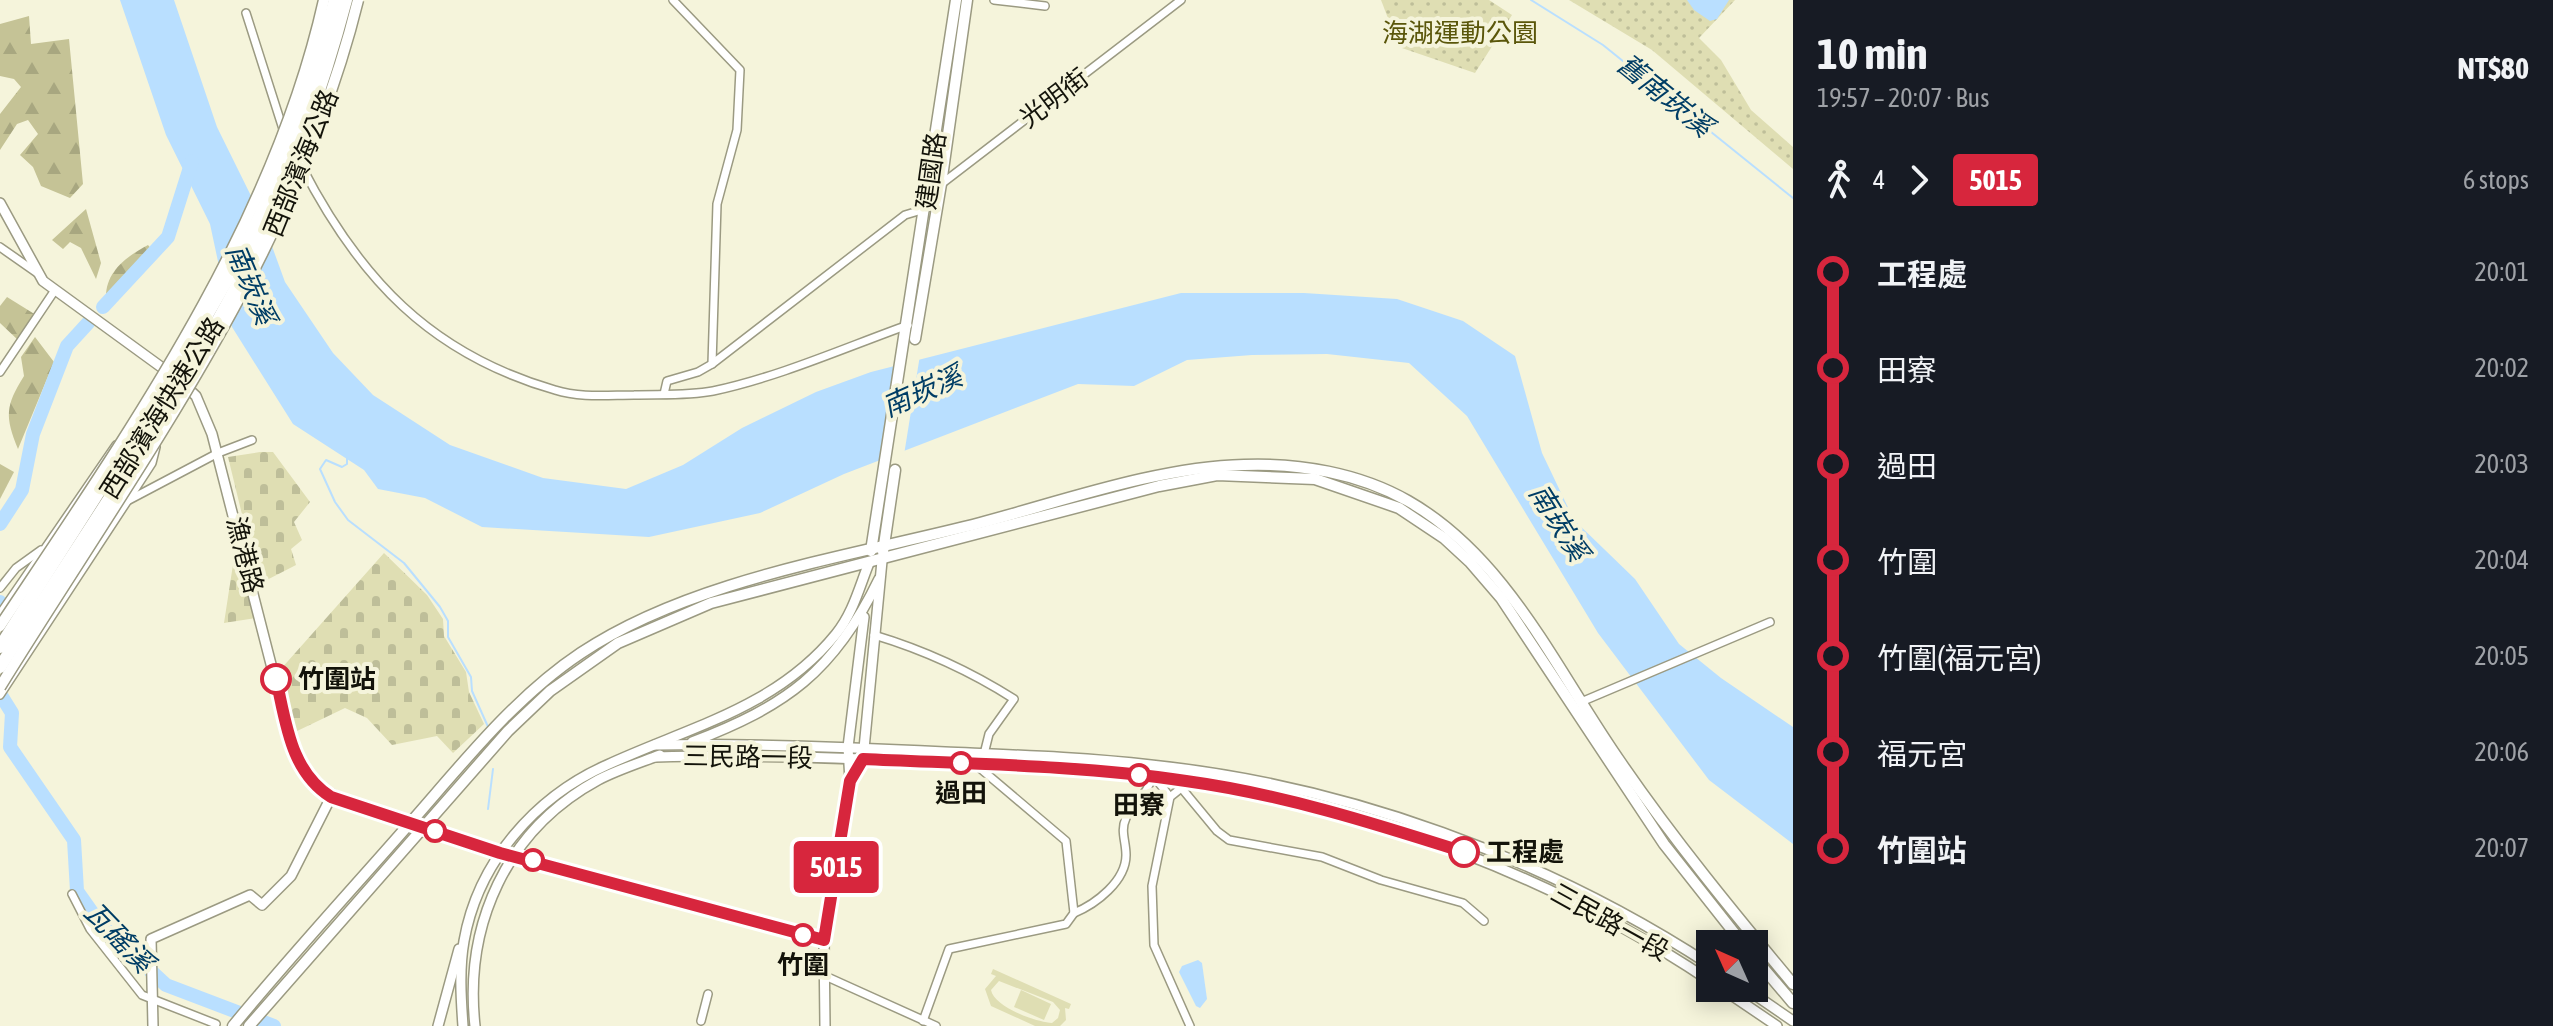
<!DOCTYPE html>
<meta charset="utf-8">
<style>
body{margin:0;font-family:"Asap Condensed","Noto Sans TC",sans-serif;background:#20242c;color:#f1f3f6;height:100vh;display:flex;flex-direction:column;font-size:30px;white-space:nowrap}
*{box-sizing:border-box;margin:0}
p{font-size:26px;color:#9ea1a6}
.icon{flex:none;width:44px;height:44px;fill:none;stroke:currentColor;stroke-width:2;stroke-linecap:round;stroke-linejoin:round}
.map{position:relative;flex:1;overflow:hidden}
.drawer{display:flex;flex-direction:column;background:#171b24;width:760px}
.drawer>*{flex:none}
.badge{padding:0 16px;border-radius:6px;font-size:28px;line-height:52px}
.needle{width:52px;rotate:315deg}
.controls{position:absolute;left:1696px;top:930px;display:grid;gap:16px}
.controls a{display:grid;place-items:center;width:72px;height:72px;border-radius:0px;background:#171b24;box-shadow:0 4px 20px #0003;font-size:40px}
.map>.badge{position:absolute;translate:-50% -50%;box-shadow:0 0 0 4px #fff}
.legs{display:flex;align-items:center;gap:12px;height:88px;padding:0 24px;font-size:26px}
.legs p{margin-inline-start:auto}
.headline{display:flex;align-items:center;justify-content:space-between;height:136px;padding:0 24px}
h1{font-size:44px;font-weight:700;line-height:60px}
ul{padding:0 24px;list-style:none}
li{display:flex;align-items:center;gap:28px;height:96px;font-size:30px}
li i{display:grid;place-items:center;width:12px;height:100%;margin:0 10px;background:currentColor}
li i::after{content:'';width:20px;height:20px;margin:-10px;border:6px solid;border-radius:50%;background:#171b24}
li p{margin-inline-start:auto}
li:first-child i{background:linear-gradient(#0000 50%,currentColor 0)}
li:last-child i{background:linear-gradient(currentColor 50%,#0000 0)}
main{display:flex;flex:1;min-height:0}
.map>svg:first-child{display:block}
.grass{fill:url(#grass-dots)}
.forest{fill:url(#forest-firs)}
.cemetery{fill:url(#cemetery-stones)}
.garden{fill:#dfdeb3;fill-rule:evenodd}
.water{fill:#b9dfff}
.pier{fill:#f5f4db}
.lines{fill:none;stroke-linecap:round;stroke-linejoin:round}
.stream{stroke:#b9dfff;stroke-width:2}
.river{stroke:#b9dfff;stroke-width:14}
.street-casing{stroke:#9b9a82;stroke-width:10}
.secondary-casing{stroke:#9b9a82;stroke-width:12}
.primary-casing{stroke:#9b9a82;stroke-width:13}
.street{stroke:#fff;stroke-width:7}
.secondary{stroke:#fff;stroke-width:9}
.primary{stroke:#fff;stroke-width:10}
.primary-bridge-casing{stroke:#9b9a82;stroke-width:13;stroke-linecap:butt}
.highway-bridge-casing{stroke:#9b9a82;stroke-width:15;stroke-linecap:butt}
.primary-bridge{stroke:#fff;stroke-width:10}
.highway-bridge{stroke:#fff;stroke-width:12}
.line-1-casing{stroke:#fff;stroke-width:18}
.line-1{stroke:#d7263d;stroke-width:12}
.stop-1-dot{fill:#fff;stroke:#d7263d;stroke-width:4}
.labels{text-anchor:middle;dominant-baseline:central;stroke-width:8;stroke-linejoin:round;paint-order:stroke}
.park-label{font-size:26px;fill:#5a560a;stroke:#f5f4db}
.street-label{font-size:26px;fill:#13130a;stroke:#f5f4db}
.stop-label{font-size:26px;font-weight:bold;fill:#13130a;stroke:#f5f4db}
.water-label{font-size:28px;font-style:italic;fill:#003d65;stroke:#f5f4db}
</style>
<main>
<div class="map">
<svg width="1793" height="1026" viewBox="0 0 1793 1026">
<defs>
<pattern id="grass-dots" width="8" height="8" patternUnits="userSpaceOnUse" patternTransform="scale(2)"><rect width="8" height="8" fill="#dfdeb3"/><path d="M2 2h.1M6 6h.1" fill="none" stroke="#bebe99" stroke-width="1.8" stroke-linecap="round"/></pattern>
<pattern id="forest-firs" width="22" height="20" patternUnits="userSpaceOnUse" patternTransform="scale(2)"><rect width="22" height="20" fill="#c5c396"/><path d="M5 1l3.5 6h-7zM16 11l3.5 6h-7z" fill="#a8a780"/></pattern>
<pattern id="cemetery-stones" width="16" height="16" patternUnits="userSpaceOnUse" patternTransform="scale(2)"><rect width="16" height="16" fill="#dfdeb3"/><path d="M2 7V4a2 2 0 0 1 4 0v3zM10 15v-3a2 2 0 0 1 4 0v3z" fill="#bebe99"/></pattern>
</defs>
<rect width="100%" height="100%" fill="#f5f4db"/>
<g class="grass">
<polygon points="1381,0 1489,0 1512,15 1475,73 1399,47"/>
<polygon points="1569,0 1735,0 1699,38 1721,60 1751,110 1793,147 1793,169 1652,50"/>
</g>
<g class="forest">
<polygon points="29,16 31,44 69,39 83,184 70,198 41,186 33,167 20,155 38,134 28,120 17,124 0,150 0,114 21,87 14,79 0,76 0,24"/>
<polygon points="86,209 101,263 96,279 81,248 70,242 63,249 52,240"/>
<path d="M148,245L152,250L106,298C105,272 127,256 148,245Z"/>
<polygon points="7,297 36,315 19,341 0,323 0,306"/>
<path d="M35,337L54,362L18,449C5,417 5,406 24,376L21,357Z"/>
<polygon points="0,464 14,472 0,499"/>
</g>
<g class="cemetery">
<polygon points="260,452 273,452 310,502 294,522 302,540 291,549 296,565 259,584 228,457"/>
<polygon points="236,545 256,618 224,623"/>
<polygon points="384,553 427,595 443,619 444,636 466,672 469,692 484,724 453,753 437,736 392,745 367,718 345,708 295,732 280,670"/>
</g>
<g class="garden">
<path d="M993,969L1071,1004L1069,1009L1065,1008L1066,1020L1060,1026H1035L991,1006L985,989L996,976L991,974ZM999,981L1053,1002L1060,1010L1058,1018L1052,1023C1036,1022 994,1007 991,990Z"/>
<polygon points="1021,990 1051,1004 1044,1020 1014,1007"/>
</g>
<g class="water">
<polygon points="120,0 174,0 217,127 261,216 285,282 333,353 373,395 450,445 543,478 626,489 683,465 742,428 816,392 871,372 1181,293 1304,293 1397,299 1463,321 1515,356 1542,453 1574,520 1635,579 1679,644 1721,678 1793,727 1793,844 1709,780 1598,633 1467,416 1409,363 1327,354 1252,355 1187,360 1134,386 1078,384 844,474 760,513 649,537 482,527 425,498 378,489 364,470 293,424 232,327 210,224 166,135"/>
<polygon points="1687,0 1729,0 1717,19 1710,21 1694,10"/>
<polygon points="1198,960 1202,963 1207,999 1200,1008 1196,1006 1179,972 1182,966"/>
</g>
<polygon class="pier" points="920,355 904,455 881,464 896,361"/>
<g class="lines">
<g class="stream">
<polyline points="1531,0 1603,45 1793,198"/>
<polyline points="347,458 347,464 342,467 326,460 320,469 335,502 348,520 404,563 440,607 448,621 448,637 471,677 472,691 489,729"/>
<polyline points="488,809 493,769"/>
</g>
<g class="river">
<polyline points="103,307 168,237 192,161"/>
<polyline points="0,524 22,490 33,434 67,346 88,323"/>
<polyline points="0,602 1,605"/>
<polyline points="2,697 12,713 10,747 74,840 77,891 101,925 166,985 274,1026"/>
</g>
<g class="street-casing">
<g id="street">
<polyline points="673,0 740,70 737,130 717,204 712,364"/>
<polyline points="994,0 1045,6"/>
<polyline points="246,13 283,129"/>
<path d="M301,165C359,278 430,354 555,390C580,398 608,395 634,395C659,394 687,396 713,391C779,377 844,348 908,325"/>
<polyline points="927,195 1181,0"/>
<polyline points="0,247 37,273"/>
<polyline points="0,372 55,290"/>
<polyline points="664,394 667,381 698,372 712,364 905,215 925,209"/>
<polyline points="129,500 218,453 252,440"/>
<polyline points="0,588 16,568 41,550"/>
<polyline points="0,614 116,445"/>
<path d="M874,635C924,650 970,671 1014,699L989,734L984,754"/>
<polyline points="0,695 128,500 152,463 156,447"/>
<polyline points="1581,702 1770,622"/>
<polyline points="1152,774 1170,797"/>
<polyline points="1174,779 1217,831 1229,840 1322,857 1381,880 1463,903 1484,921"/>
<polyline points="1185,785 1170,797 1152,886 1154,945 1190,1026"/>
<polyline points="72,894 90,929 142,995 216,1024"/>
<path d="M1074,913C1096,904 1126,881 1126,855C1126,841 1120,831 1126,818C1133,800 1148,796 1152,776"/>
<polyline points="823,975 936,1026"/>
<polyline points="701,1021 708,994"/>
<polyline points="923,1021 949,949 1066,924 1074,913 1066,841 975,764"/>
</g>
</g>
<g class="secondary-casing">
<g id="secondary">
<polyline points="0,203 43,281 168,372"/>
<polyline points="183,384 196,396 212,434 294,754 314,785 351,804 500,853 824,940"/>
<path d="M692,742C786,706 834,672 879,579"/>
<path d="M655,745C752,743 849,747 945,752C1014,755 1083,757 1151,765C1346,785 1546,858 1710,965"/>
<path d="M656,757C753,754 850,758 946,763C1027,766 1109,769 1188,781C1375,809 1553,876 1710,981"/>
<polyline points="850,781 863,759 882,561"/>
<polyline points="1721,988 1777,1026"/>
<polyline points="1745,988 1793,1021"/>
<polyline points="153,1026 151,939 250,895 262,905 291,876 331,797"/>
<polyline points="438,1026 459,949"/>
<path d="M463,1026C461,998 459,969 464,941C478,862 535,797 607,765C689,727 776,708 836,634C853,613 859,588 869,563"/>
<path d="M475,1026C464,925 506,830 598,780C617,770 639,763 660,755"/>
<polyline points="825,1026 824,940 850,781 848,747 864,617"/>
</g>
</g>
<g class="primary-casing">
<g id="primary">
<polyline points="915,339 941,184 967,0"/>
<polyline points="871,551 956,0"/>
<polyline points="883,552 895,470"/>
<polyline points="1754,957 1793,1003"/>
<path d="M233,1026C288,959 347,895 404,830C459,768 512,699 581,653C692,579 852,556 980,523C1063,501 1158,467 1244,465C1299,463 1359,473 1408,501C1508,558 1557,672 1621,763C1674,840 1733,912 1793,984"/>
<polyline points="249,1026 508,731 550,691 618,643 711,603 1159,486 1217,475 1315,479 1399,508 1444,538 1470,562 1501,598 1664,844 1743,944"/>
</g>
</g>
<use href="#street" class="street"/>
<use href="#secondary" class="secondary"/>
<use href="#primary" class="primary"/>
<g class="primary-bridge-casing">
<g id="primary-bridge">
<path d="M0,626C128,434 273,229 324,0"/>
<path d="M0,687C136,467 295,256 358,0"/>
</g>
</g>
<g class="highway-bridge-casing">
<g id="highway-bridge">
<path d="M0,647C55,560 111,474 165,386C205,319 247,251 276,178C300,120 319,60 335,0"/>
<path d="M0,667C79,543 165,420 235,289C284,197 319,101 346,0"/>
</g>
</g>
<use href="#primary-bridge" class="primary-bridge"/>
<use href="#highway-bridge" class="highway-bridge"/>
</g>
<g class="lines">
<g class="line-1-casing">
<path id="line-1" d="M276,679C286,722 290,771 331,797L500,853L824,940L850,781L863,759C970,764 1080,765 1186,781C1281,794 1373,823 1464,852"/>
</g>
<use href="#line-1" class="line-1"/>
</g>
<g class="stop-1-dot">
<circle cx="276" cy="679" r="14"/>
<circle cx="961" cy="763" r="10"/>
<circle cx="1139" cy="775" r="10"/>
<circle cx="435" cy="831" r="10"/>
<circle cx="1464" cy="852" r="14"/>
<circle cx="533" cy="860" r="10"/>
<circle cx="803" cy="935" r="10"/>
</g>
<g class="labels">
<g class="park-label">
<text x="1460" y="33">海湖運動公園</text>
</g>
<g class="street-label">
<text transform="translate(1054 98) rotate(-37)">光明街</text>
<text transform="translate(301 163) rotate(-68)">西部濱海公路</text>
<text transform="translate(931 171) rotate(-82)">建國路</text>
<text transform="translate(162 408) rotate(-58)">西部濱海快速公路</text>
<text transform="translate(245 555) rotate(76)">漁港路</text>
<text transform="translate(748 757) rotate(1)">三民路一段</text>
<text transform="translate(1610 922) rotate(29)">三民路一段</text>
</g>
<g class="stop-label">
<text x="298" y="679" text-anchor="start">竹圍站</text>
<text x="961" y="793">過田</text>
<text x="1139" y="805">田寮</text>
<text x="1486" y="852" text-anchor="start">工程處</text>
<text x="803" y="965">竹圍</text>
</g>
<g class="water-label">
<text transform="translate(1665 95) rotate(39)">舊南崁溪</text>
<text transform="translate(251 284) rotate(67)">南崁溪</text>
<text transform="translate(922 391) rotate(-24)">南崁溪</text>
<text transform="translate(1559 522) rotate(58)">南崁溪</text>
<text transform="translate(119 937) rotate(46)">瓦磘溪</text>
</g>
</g>
</svg>
<div class="controls">
<a><svg class="needle" viewBox="-14 -14 28 28"><path d="M0-13l5 13h-10z" fill="#e53935"/><path d="M0 13l5-13h-10z" fill="#9ea1a6"/></svg></a>
</div>
<b class="badge" style="left:836px;top:867px;background:#d7263d;color:#fff">5015</b>
</div>
<section class="drawer">
<div class="headline"><div><h1>10 min</h1><p>19:57 – 20:07 · Bus</p></div><b>NT$80</b></div>
<div class="legs"><svg class="icon" aria-label="walk" viewBox="0 0 24 24"><circle cx="13" cy="4" r="2"/><path d="M13 8l-2 6 4 7M11 14l-3 7M7 12l3-4h3l4 4"/></svg>4<svg class="icon" aria-label="forward" viewBox="0 0 24 24"><path d="M9 5l7 7-7 7"/></svg><b class="badge" style="background:#d7263d;color:#fff">5015</b><p>6 stops</p></div>
<ul>
<li><i style="color:#d7263d"></i><b>工程處</b><p>20:01</p></li>
<li><i style="color:#d7263d"></i><span>田寮</span><p>20:02</p></li>
<li><i style="color:#d7263d"></i><span>過田</span><p>20:03</p></li>
<li><i style="color:#d7263d"></i><span>竹圍</span><p>20:04</p></li>
<li><i style="color:#d7263d"></i><span>竹圍(福元宮)</span><p>20:05</p></li>
<li><i style="color:#d7263d"></i><span>福元宮</span><p>20:06</p></li>
<li><i style="color:#d7263d"></i><b>竹圍站</b><p>20:07</p></li>
</ul>
</section>
</main>
